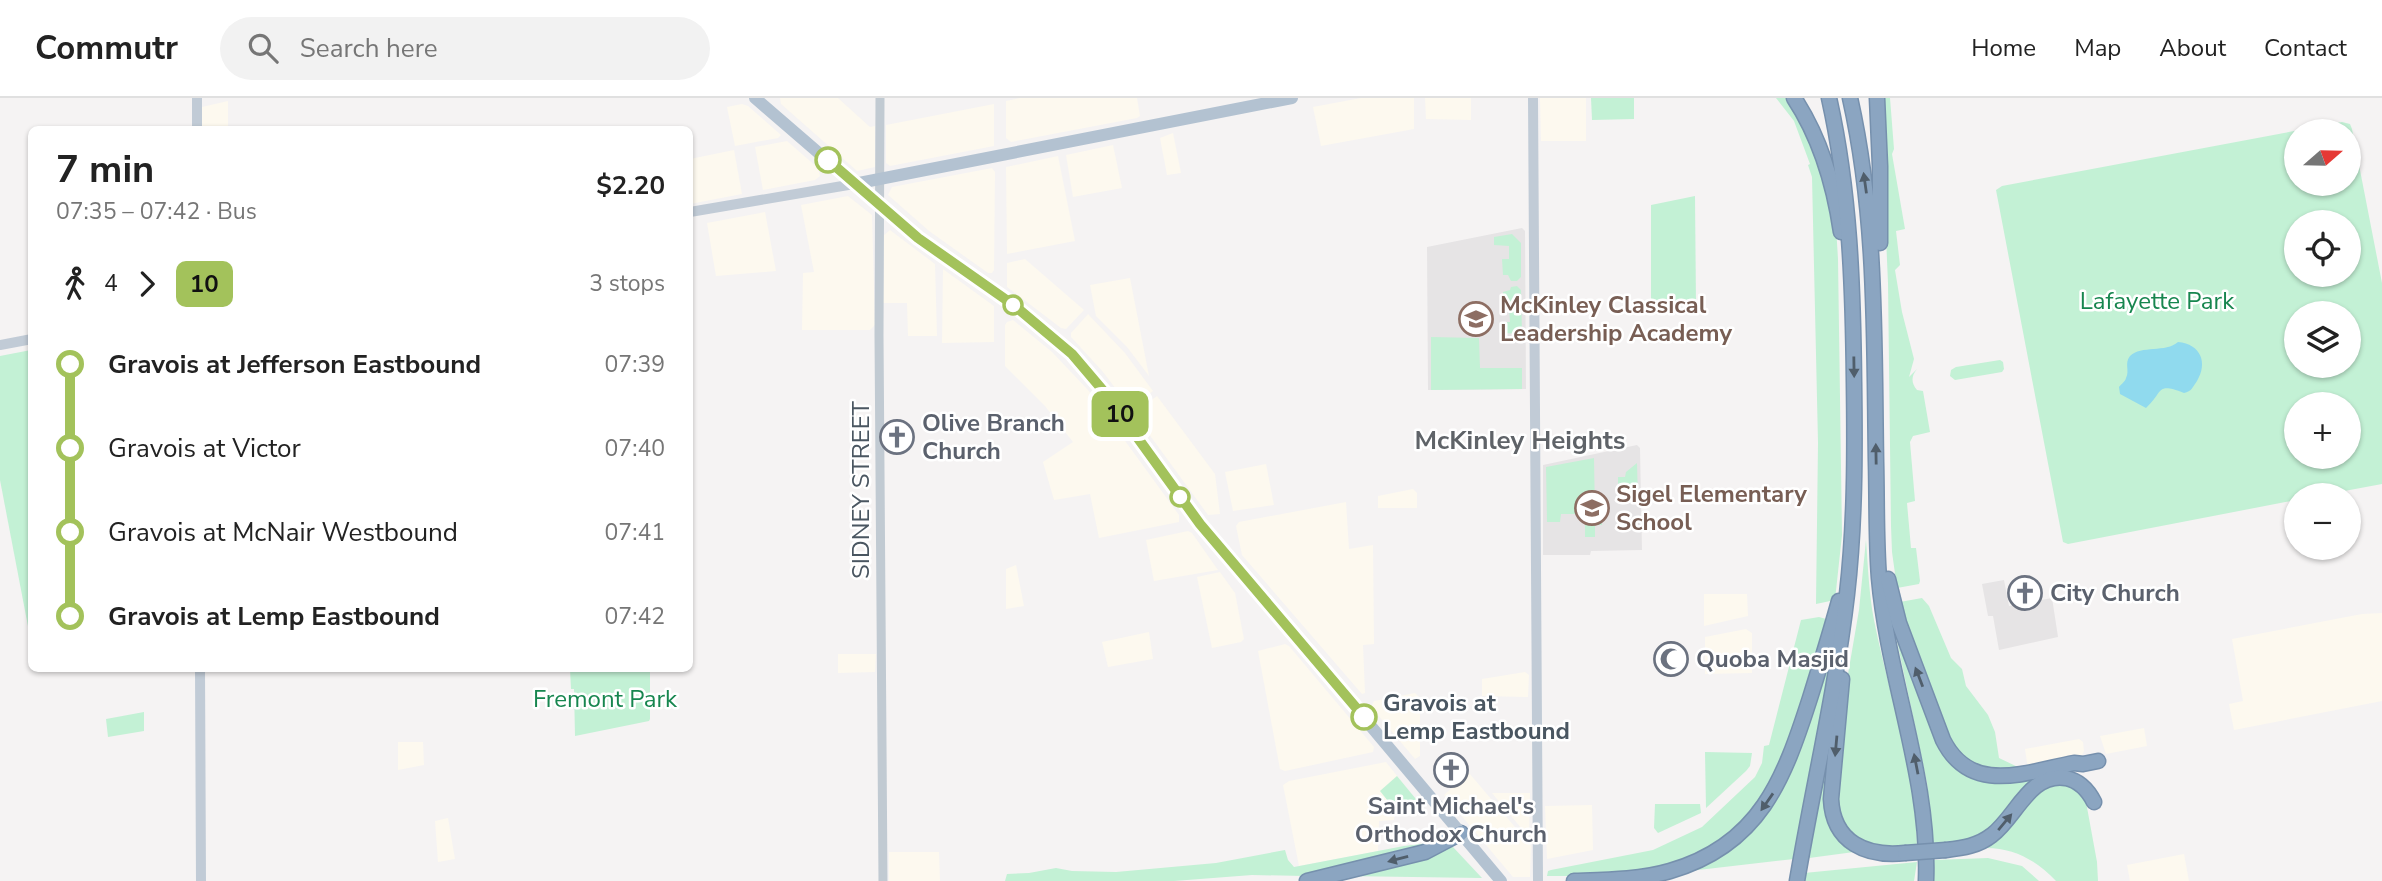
<!DOCTYPE html>
<meta charset="utf-8">
<style>
body{margin:0;font-family:"Nunito Sans",sans-serif;background:#f2f2f2;color:#222;height:100vh;display:flex;flex-direction:column;font-size:26px;white-space:nowrap}
*{box-sizing:border-box;margin:0}
p{font-size:23px;color:#767676}
.icon{flex:none;width:38px;height:38px;fill:none;stroke:currentColor;stroke-width:2;stroke-linecap:round;stroke-linejoin:round}
.map{position:relative;flex:1;overflow:hidden}
.panel{position:absolute;left:28px;top:28px;width:665px;height:546px;display:flex;flex-direction:column;background:#fff;border-radius:10px;box-shadow:0 2px 5px #0004}
.panel>*{flex:none}
.badge{padding:0 14px;border-radius:10px;font-size:24px;line-height:46px}
.needle{width:46px;rotate:70deg}
.buttons{position:absolute;left:2284px;top:21px;display:grid;gap:14px}
.buttons a{display:grid;place-items:center;width:77px;height:77px;border-radius:50%;background:#fff;box-shadow:0 2px 5px #0004;font-size:35px}
.map>.badge{position:absolute;translate:-50% -50%;box-shadow:0 0 0 4px #fff}
.legs{display:flex;align-items:center;gap:10px;height:77px;padding:0 28px;font-size:23px}
.legs p{margin-inline-start:auto}
.overview{display:flex;align-items:center;justify-content:space-between;height:119px;padding:0 28px}
h1{font-size:38px;font-weight:700;line-height:52px}
ul{padding:0 28px;list-style:none}
li{display:flex;align-items:center;gap:24px;height:84px;font-size:26px}
li i{display:grid;place-items:center;width:10px;height:100%;margin:0 9px;background:currentColor}
li i::after{content:'';width:18px;height:18px;margin:-9px;border:5px solid;border-radius:50%;background:#fff}
li p{margin-inline-start:auto}
li:first-child i{background:linear-gradient(#0000 50%,currentColor 0)}
li:last-child i{background:linear-gradient(currentColor 50%,#0000 0)}
header{display:flex;align-items:center;gap:42px;box-sizing:border-box;height:98px;padding:0 35px;background:#fff;border-bottom:2px solid #e0e0e0}
header strong{font-size:33px}
nav{display:flex;gap:38px;margin-inline-start:auto;font-size:24px}
.search{width:490px;height:63px;background:#f2f2f2;display:flex;align-items:center;gap:18px;box-sizing:border-box;padding:0 24px;border-radius:38px;color:#767676;font-size:26px}
.map>svg:first-child{display:block}
.commercial{fill:#fdf9ef}
.education{fill:#e6e4e5}
.green{fill:#c3f1d5;fill-rule:evenodd}
.water{fill:#90daee}
.lines{fill:none;stroke-linecap:round;stroke-linejoin:round}
.motorway-casing{stroke:#7690ad;stroke-width:17}
.tertiary{stroke:#c1cad2;stroke-width:9}
.secondary{stroke:#c1cbd6;stroke-width:10}
.primary{stroke:#b3c2d1;stroke-width:12}
.motorway{stroke:#8ba5c1;stroke-width:14}
.motorway-bridge-casing{stroke:#7690ad;stroke-width:17;stroke-linecap:butt}
.motorway-bridge{stroke:#8ba5c1;stroke-width:14}
.oneway{fill:#505e6b}
.line-1-casing{stroke:#fff;stroke-width:16}
.line-1{stroke:#a3c25b;stroke-width:10}
.stop-1-dot{fill:#fff;stroke:#a3c25b;stroke-width:3.5}
.labels{text-anchor:middle;dominant-baseline:central;stroke-width:5;stroke-linejoin:round;paint-order:stroke}
.park-label{font-size:24px;fill:#17864f;stroke:#fff}
.education-label{font-size:24px;font-weight:bold;fill:#785e54;stroke:#fff;text-anchor:start}
.worship-label{font-size:24px;font-weight:bold;fill:#5b616d;stroke:#fff;text-anchor:start}
.street-label{font-size:24px;fill:#4a5661;stroke:#fff}
.stop-label{font-size:24px;font-weight:bold;fill:#4a5661;stroke:#fff;text-anchor:start}
.neighbourhood-label{font-size:26px;font-weight:bold;fill:#5f6368;stroke:#fff}
</style>
<header>
<strong>Commutr</strong>
<div class="search"><svg class="icon" aria-label="search" viewBox="0 0 24 24"><circle cx="10" cy="10" r="6"/><path d="M15 15l6 6"/></svg>Search here</div>
<nav><a>Home</a><a>Map</a><a>About</a><a>Contact</a></nav>
</header>
<div class="map">
<svg width="2382" height="783" viewBox="0 0 2382 783">
<rect width="100%" height="100%" fill="#f5f3f3"/>
<g class="commercial">
<polygon points="780,0 838,0 870,29 875,28 875,69 857,73 781,6"/>
<polygon points="1020,0 1137,0 1140,18 1137,20 1011,44 1006,40 1006,3"/>
<polygon points="1361,0 1414,0 1414,31 1321,48 1313,9"/>
<polygon points="1425,0 1471,0 1471,22 1426,21"/>
<polygon points="1540,0 1586,0 1586,43 1541,43"/>
<polygon points="228,3 228,31 202,32 202,9"/>
<polygon points="742,6 748,8 781,37 778,40 735,48 727,9"/>
<polygon points="994,6 994,48 890,68 886,65 886,27"/>
<polygon points="1173,35 1181,75 1167,77 1160,40"/>
<polygon points="787,43 818,70 820,78 815,82 763,92 755,49"/>
<polygon points="1113,47 1122,90 1073,99 1066,57"/>
<polygon points="734,52 742,96 690,106 690,61"/>
<polygon points="1058,58 1075,143 1007,156 1006,69"/>
<polygon points="992,70 995,74 994,172 992,175 988,175 929,133 888,97 892,89"/>
<polygon points="848,98 872,117 875,227 870,232 802,232 803,175 814,174 801,107"/>
<polygon points="765,114 776,173 716,178 707,125"/>
<polygon points="890,132 935,166 937,238 908,238 907,205 883,205 884,137"/>
<polygon points="1025,161 1084,212 1066,231 1061,230 1007,189 1007,165"/>
<polygon points="943,171 994,208 994,244 942,245"/>
<polygon points="1130,180 1149,278 1127,249 1096,218 1095,213 1090,187"/>
<polygon points="1088,216 1125,255 1153,293 1132,309 1128,307 1103,274 1071,239 1071,235"/>
<polygon points="1013,222 1052,254 1088,292 1179,417 1179,424 1099,440 1090,396 1054,402 1043,364 1073,344 1045,308 1005,268 1005,227 1007,224"/>
<polygon points="1157,298 1215,376 1220,416 1208,417 1135,317 1136,313"/>
<polygon points="1266,366 1274,407 1233,413 1225,374"/>
<polygon points="1413,391 1417,395 1417,410 1378,410 1378,398"/>
<polygon points="1346,404 1349,451 1373,447 1374,546 1363,547 1365,595 1362,596 1242,457 1236,428 1239,424"/>
<polygon points="1188,433 1192,435 1218,472 1154,483 1146,442"/>
<polygon points="1016,467 1024,508 1006,511 1006,471"/>
<polygon points="1220,474 1235,495 1244,541 1241,544 1212,550 1197,479"/>
<polygon points="1704,496 1747,496 1748,518 1704,528"/>
<polygon points="2382,515 2382,603 2234,632 2229,606 2243,603 2232,541 2362,516"/>
<polygon points="1746,531 1752,535 1752,575 1705,576 1705,539"/>
<polygon points="1149,534 1153,561 1108,569 1102,544"/>
<polygon points="1285,546 1289,548 1374,649 1373,654 1285,673 1280,671 1258,553"/>
<polygon points="838,556 876,556 875,574 838,575"/>
<polygon points="1525,574 1529,577 1528,599 1482,598 1482,581"/>
<polygon points="1415,595 1420,600 1420,658 1415,661 1371,609 1374,603"/>
<polygon points="2144,630 2147,648 2106,656 2100,638"/>
<polygon points="2079,641 2083,644 2084,653 2081,659 2028,671 2025,651"/>
<polygon points="398,644 423,644 424,667 398,672"/>
<polygon points="1386,664 1425,713 1395,713 1394,722 1379,723 1378,753 1299,768 1283,687 1289,683"/>
<polygon points="1469,675 1531,748 1530,779 1513,779 1444,697"/>
<polygon points="1492,695 1530,695 1529,738 1527,737"/>
<polygon points="1592,707 1593,752 1547,761 1545,708"/>
<polygon points="448,720 455,761 438,764 435,723"/>
<polygon points="889,754 939,754 940,783 889,783"/>
<polygon points="2184,756 2189,783 2130,783 2127,767"/>
</g>
<g class="education">
<polygon points="1522,130 1525,133 1526,291 1428,292 1427,149"/>
<polygon points="1637,347 1640,350 1642,452 1591,453 1590,457 1543,457 1543,367"/>
<polygon points="2004,482 2009,508 2052,500 2058,539 1999,552 1993,518 1988,518 1982,486"/>
</g>
<g class="green">
<polygon points="1591,0 1634,0 1634,21 1592,22"/>
<polygon points="1776,0 1787,0 1813,44 1836,128 1838,161 1842,437 1835,502 1816,506 1818,345 1812,79 1808,67 1810,66 1794,23"/>
<path d="M1880,0H1890L1894,51L1892,56L1905,131L1896,133L1900,167L1895,172L1902,214L1914,261L1909,279L1917,271C1911,278 1911,285 1917,292L1923,293L1930,334L1913,338L1910,344L1915,403L1907,405L1911,450H1916L1920,483L1919,486L1897,490L1892,454L1891,428L1888,185Z"/>
<path d="M2342,24L2350,26L2352,31L2382,185V386L2323,397H2296V402L2068,446L2063,444L1996,92L2002,88ZM2296,33H2348V86H2296ZM2296,124H2348V177H2296ZM2296,215H2348V268H2296ZM2296,306H2348V359H2296Z"/>
<polygon points="1695,98 1696,208 1651,208 1651,107"/>
<polygon points="1512,136 1521,145 1521,179 1517,183 1511,183 1508,177 1503,177 1502,161 1509,161 1509,148 1494,147 1494,139"/>
<polygon points="1517,188 1521,192 1522,237 1507,235 1507,231 1504,231 1504,224 1510,224 1509,210 1503,210 1503,194 1510,192 1511,189"/>
<polygon points="1431,239 1479,240 1480,270 1522,270 1522,291 1431,292"/>
<polygon points="31,252 32,252 31,544 0,382 0,258"/>
<polygon points="2000,262 2003,264 2004,271 2002,274 1955,282 1950,278 1951,272 1956,269"/>
<polygon points="1594,360 1595,417 1602,417 1602,427 1595,427 1595,439 1585,439 1585,416 1561,416 1560,424 1547,424 1546,369"/>
<polygon points="1637,365 1638,402 1625,402 1624,397 1618,397 1618,379 1625,379 1626,374"/>
<path d="M1866,442C1868,469 1869,496 1874,522C1889,598 1917,674 1917,751L1886,753L1854,741L1837,715L1842,611L1859,512Z"/>
<polygon points="1922,500 1929,508 1951,560 1962,571 1966,588 1988,617 1995,634 1999,660 2022,671 1986,675 1952,652 1900,504"/>
<polygon points="1819,519 1830,522 1781,672 1755,712 1716,747 1684,765 1663,771 1586,778 1547,778 1548,773 1551,772 1653,752 1702,729 1755,679 1762,665 1764,648 1769,647 1801,522"/>
<polygon points="1893,524 1957,667 2042,680 1988,738 1934,750 1927,685"/>
<path d="M1828,557L1831,558L1794,761L1681,774C1701,762 1739,743 1755,729C1798,688 1811,612 1828,557Z"/>
<polygon points="570,571 650,571 650,621 649,623 575,638 574,591 571,591"/>
<polygon points="144,614 144,633 108,639 106,621"/>
<polygon points="1830,627 1838,737 1854,754 1809,760 1808,749"/>
<polygon points="1705,654 1752,655 1750,668 1746,673 1706,710"/>
<polygon points="1397,678 1420,706 1420,708 1392,708 1380,693"/>
<path d="M2057,683L2084,693L2097,764L2098,783H2056C2036,762 2013,749 1983,750L2032,696Z"/>
<polygon points="1655,706 1700,706 1701,715 1658,735 1654,730"/>
<polygon points="1436,744 1432,748 1304,778 1252,777 1174,783 1005,783 1007,776 1029,775 1056,770 1072,773 1116,774 1216,765 1285,752 1288,762 1294,769 1404,748"/>
<polygon points="1452,748 1482,780 1343,778"/>
<polygon points="1988,760 2022,768 2039,783 1933,783 1934,762"/>
<polygon points="1917,764 1914,783 1802,783 1804,775"/>
</g>
<path class="water" d="M2178,244C2201,246 2208,265 2197,283C2192,290 2192,293 2184,295C2155,284 2164,294 2146,310L2120,296L2119,289C2121,286 2125,284 2126,280C2130,273 2124,265 2130,258C2141,247 2166,255 2178,244Z"/>
<g class="lines">
<g class="motorway-casing">
<g id="motorway">
<path d="M1794,0C1821,41 1834,86 1841,134"/>
<path d="M1850,0C1877,120 1874,242 1876,364C1877,403 1876,442 1879,480C1888,583 1930,679 1926,783"/>
<polyline points="1877,0 1880,68 1880,145"/>
<path d="M1888,481L1899,525L1943,642C1971,698 2026,674 2074,665L2083,666L2098,663"/>
<path d="M1842,581L1831,701C1833,745 1867,759 1905,755"/>
<path d="M1946,752C1963,750 1978,748 1992,737C2016,719 2030,674 2066,680C2080,683 2088,692 2094,704"/>
<polyline points="1307,783 1425,754 1461,735"/>
<path d="M1574,783C1606,782 1639,782 1670,773C1760,747 1784,681 1810,600C1820,568 1830,536 1839,503"/>
<path d="M1797,783C1813,688 1836,592 1847,496C1855,426 1855,355 1854,284C1853,188 1850,94 1829,0"/>
</g>
</g>
<polyline class="tertiary" points="880,0 879,237 883,783"/>
<g class="secondary">
<polyline points="197,0 197,32"/>
<polyline points="1533,0 1538,783"/>
<polyline points="690,114 854,86"/>
<polyline points="0,247 32,241"/>
<polyline points="200,570 201,783"/>
</g>
<g class="primary">
<polyline points="755,0 901,126 1015,208 1072,256 1106,296 1201,426 1501,783"/>
<polyline points="854,86 1292,0"/>
</g>
<use href="#motorway" class="motorway"/>
<g class="motorway-bridge-casing">
<polyline id="motorway-bridge" points="1905,755 1946,752"/>
</g>
<use href="#motorway-bridge" class="motorway-bridge"/>
</g>
<defs><path id="oneway-solid" d="M-6-.8H1V-3.2L6.5 0L1 3.2V.8H-6Z" transform="scale(1.75)"/></defs>
<g class="oneway">
<use href="#oneway-solid" transform="translate(1865 85) rotate(-98)"/>
<use href="#oneway-solid" transform="translate(1854 269) rotate(89)"/>
<use href="#oneway-solid" transform="translate(1876 356) rotate(-91)"/>
<use href="#oneway-solid" transform="translate(1919 579) rotate(-111)"/>
<use href="#oneway-solid" transform="translate(1836 648) rotate(95)"/>
<use href="#oneway-solid" transform="translate(1916 666) rotate(-101)"/>
<use href="#oneway-solid" transform="translate(1767 704) rotate(125)"/>
<use href="#oneway-solid" transform="translate(2005 724) rotate(-50)"/>
<use href="#oneway-solid" transform="translate(1398 761) rotate(165)"/>
</g>
<g class="lines">
<g class="line-1-casing">
<polyline id="line-1" points="828,62 918,140 1015,208 1072,256 1106,296 1200,426 1364,619"/>
</g>
<use href="#line-1" class="line-1"/>
</g>
<defs>
<g id="school-ring" transform="scale(1.75)"><circle r="9.5" fill="#fff" stroke="#8d6e63" stroke-width="1.5"/><path d="M0-5L7-2L0 1L-7-2ZM-4 1L0 2.5L4 1V4Q0 6-4 4Z" fill="#8d6e63"/></g>
<g id="church-ring" transform="scale(1.75)"><circle r="9.5" fill="#fff" stroke="#6b7280" stroke-width="1.5"/><path d="M-1.2-6h2.4v3.5h3.3v2.4h-3.3V6h-2.4V-.1h-3.3v-2.4h3.3Z" fill="#6b7280"/></g>
<g id="mosque-ring" transform="scale(1.75)"><circle r="9.5" fill="#fff" stroke="#6b7280" stroke-width="1.5"/><path d="M3.5-4.9A6 6 0 1 0 3.5 4.9A5 5 0 1 1 3.5-4.9Z" fill="#6b7280"/></g>
</defs>
<g fill-rule="evenodd">
<use href="#school-ring" x="1476" y="221"/>
<use href="#church-ring" x="897" y="339"/>
<use href="#school-ring" x="1592" y="410"/>
<use href="#church-ring" x="2025" y="495"/>
<use href="#mosque-ring" x="1671" y="561"/>
<use href="#church-ring" x="1451" y="672"/>
</g>
<g class="stop-1-dot">
<circle cx="828" cy="62" r="12"/>
<circle cx="1013" cy="207" r="9"/>
<circle cx="1180" cy="399" r="9"/>
<circle cx="1364" cy="619" r="12"/>
</g>
<g class="labels">
<g class="park-label">
<text x="2157" y="203">Lafayette Park</text>
<text x="605" y="601">Fremont Park</text>
</g>
<g class="education-label">
<text x="1500" y="207">McKinley Classical<tspan x="1500" dy="28">Leadership Academy</tspan></text>
<text x="1616" y="396">Sigel Elementary<tspan x="1616" dy="28">School</tspan></text>
</g>
<g class="worship-label">
<text x="922" y="325">Olive Branch<tspan x="922" dy="28">Church</tspan></text>
<text x="2050" y="495">City Church</text>
<text x="1696" y="561">Quoba Masjid</text>
<text x="1451" y="708" text-anchor="middle">Saint Michael's<tspan x="1451" dy="28">Orthodox Church</tspan></text>
</g>
<g class="street-label">
<text transform="translate(861 392) rotate(-90)">SIDNEY STREET</text>
</g>
<g class="stop-label">
<text x="1383" y="605">Gravois at<tspan x="1383" dy="28">Lemp Eastbound</tspan></text>
</g>
<g class="neighbourhood-label">
<text x="1520" y="342">McKinley Heights</text>
</g>
</g>
</svg>
<div class="buttons">
<a><svg class="needle" viewBox="-14 -14 28 28"><path d="M0-13l5 13h-10z" fill="#e53935"/><path d="M0 13l5-13h-10z" fill="#767676"/></svg></a>
<a><svg class="icon" aria-label="locate" viewBox="0 0 24 24"><circle cx="12" cy="12" r="6"/><path d="M12 2v4M12 18v4M2 12h4M18 12h4"/></svg></a>
<a><svg class="icon" aria-label="layers" viewBox="0 0 24 24"><path d="M12 4l9 5-9 5-9-5zM3 14l9 5 9-5"/></svg></a>
<a>+</a>
<a>−</a>
</div>
<b class="badge" style="left:1120px;top:316px;background:#a3c25b;color:#111">10</b>
<section class="panel">
<div class="overview"><div><h1>7 min</h1><p>07:35 – 07:42 · Bus</p></div><b>$2.20</b></div>
<div class="legs"><svg class="icon" aria-label="walk" viewBox="0 0 24 24"><circle cx="13" cy="4" r="2"/><path d="M13 8l-2 6 4 7M11 14l-3 7M7 12l3-4h3l4 4"/></svg>4<svg class="icon" aria-label="forward" viewBox="0 0 24 24"><path d="M9 5l7 7-7 7"/></svg><b class="badge" style="background:#a3c25b;color:#111">10</b><p>3 stops</p></div>
<ul>
<li><i style="color:#a3c25b"></i><b>Gravois at Jefferson Eastbound</b><p>07:39</p></li>
<li><i style="color:#a3c25b"></i><span>Gravois at Victor</span><p>07:40</p></li>
<li><i style="color:#a3c25b"></i><span>Gravois at McNair Westbound</span><p>07:41</p></li>
<li><i style="color:#a3c25b"></i><b>Gravois at Lemp Eastbound</b><p>07:42</p></li>
</ul>
</section>
</div>
